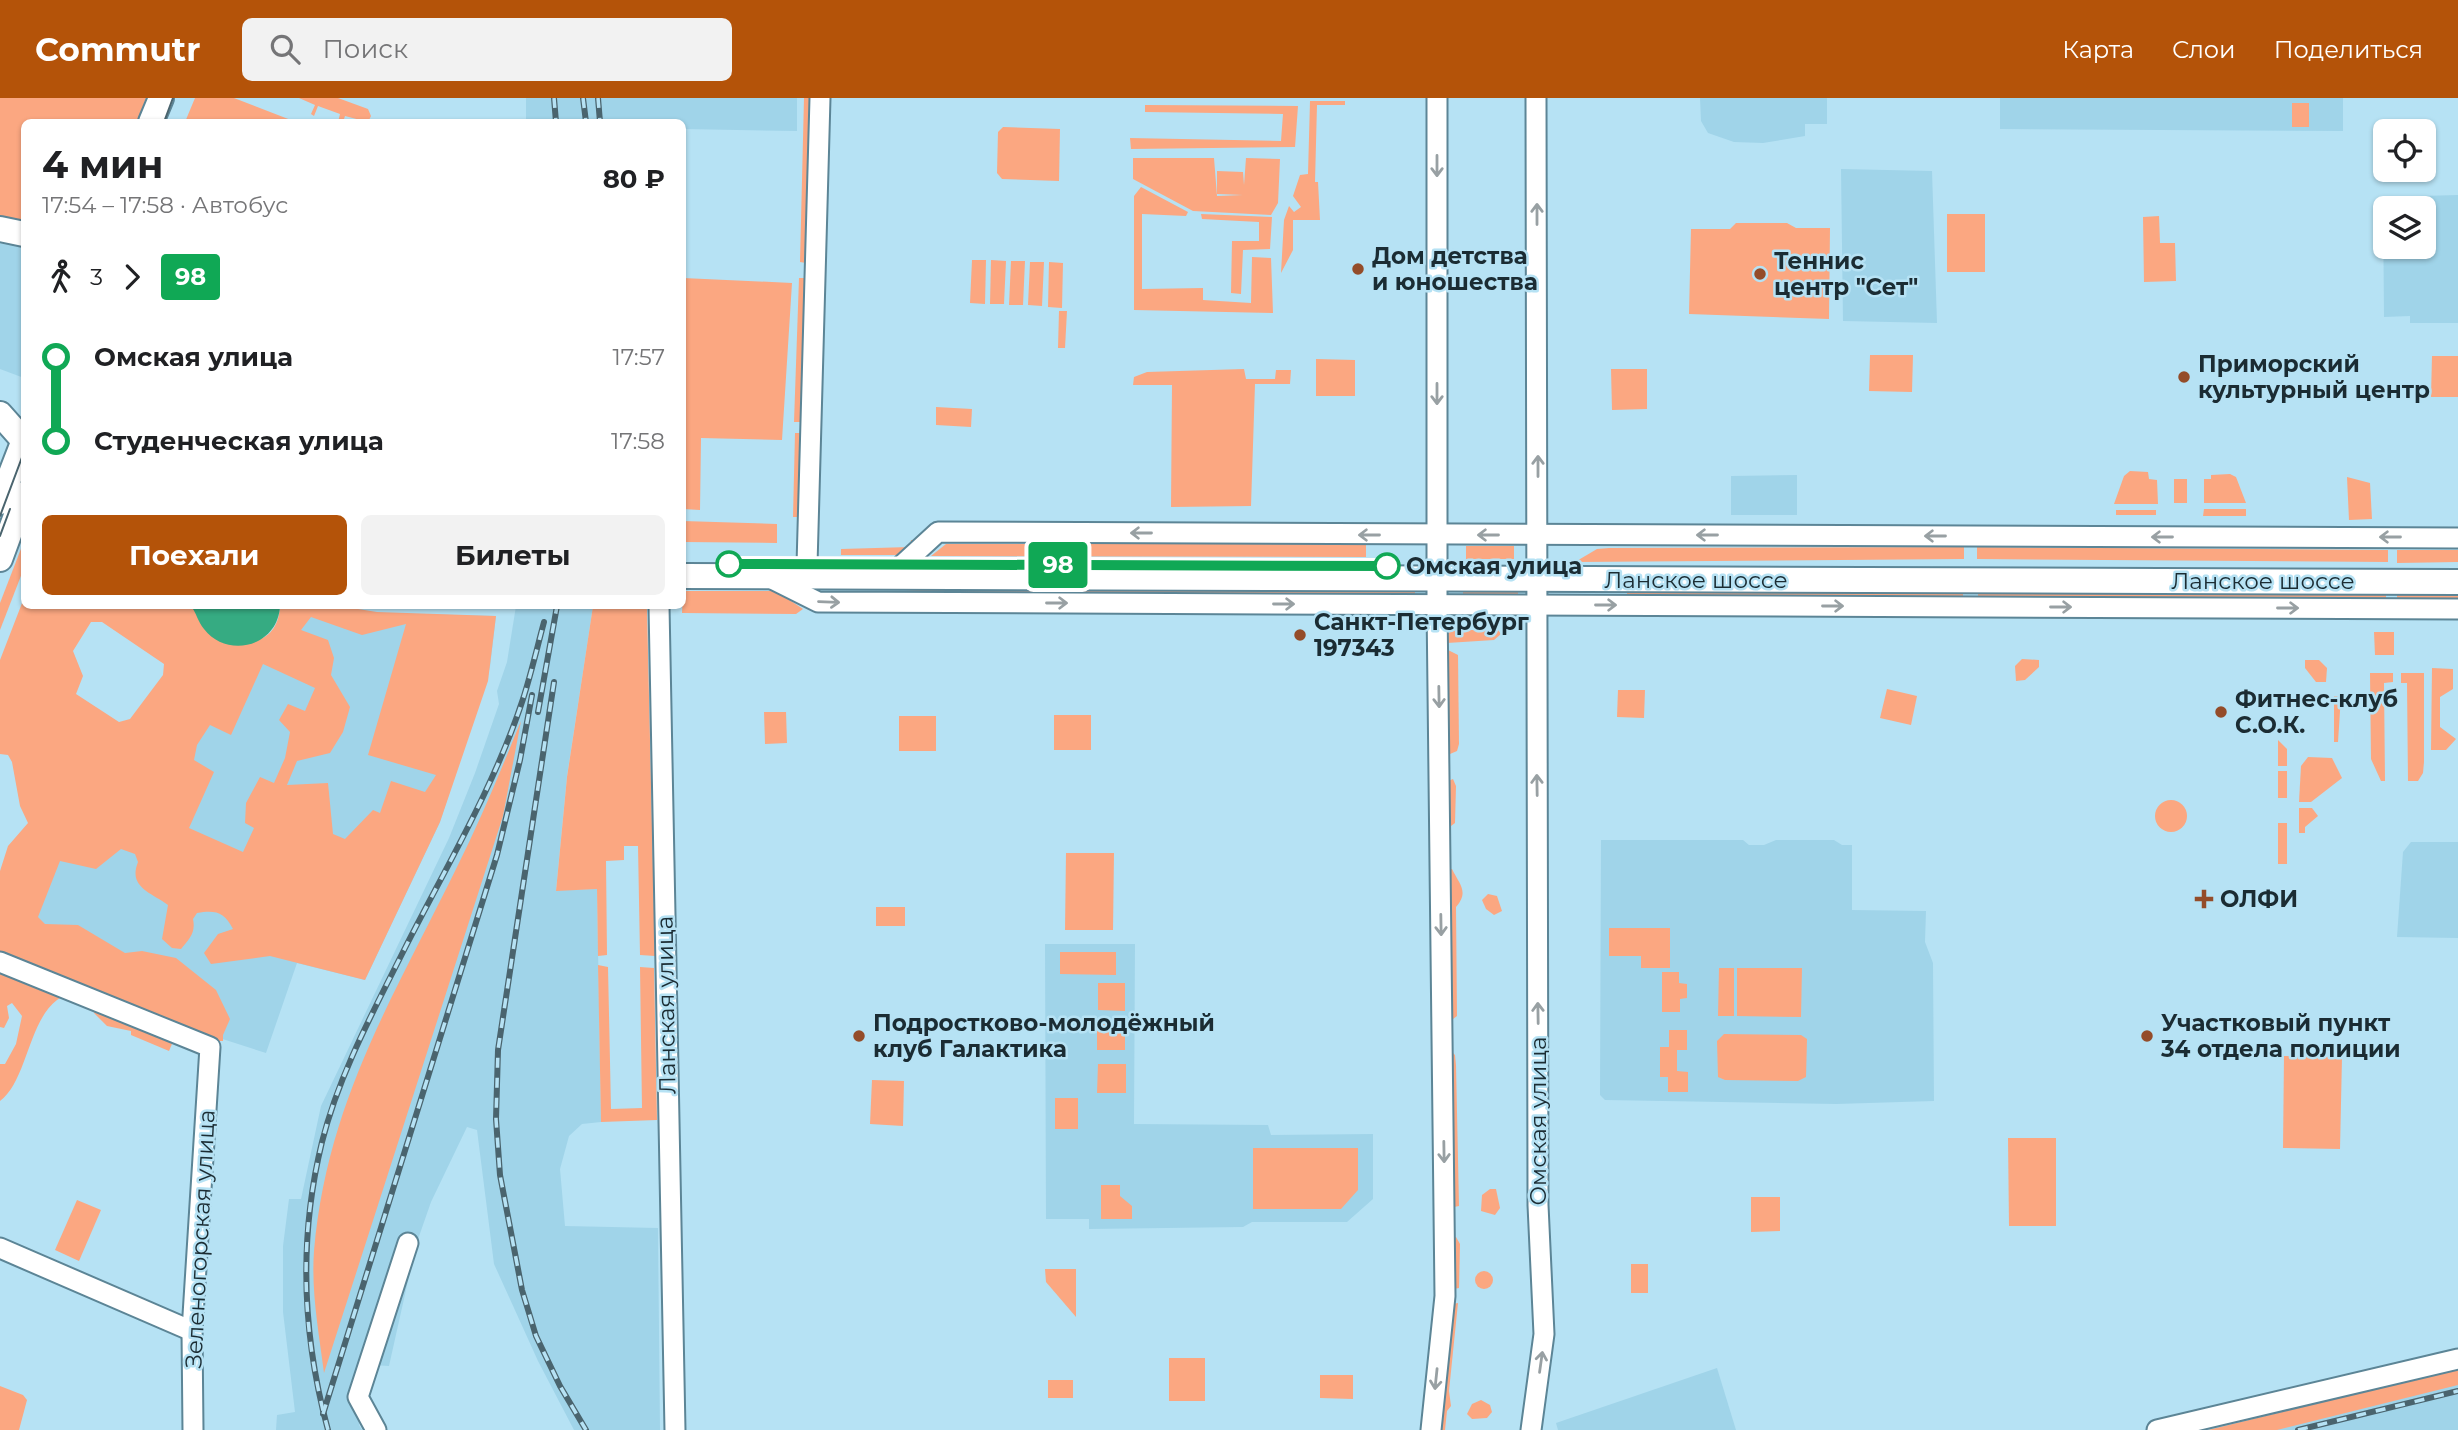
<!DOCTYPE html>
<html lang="ru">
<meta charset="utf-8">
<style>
body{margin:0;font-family:Montserrat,sans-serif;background:#f2f2f2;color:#202124;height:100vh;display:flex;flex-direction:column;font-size:26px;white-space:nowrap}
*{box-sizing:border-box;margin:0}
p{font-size:23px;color:#757577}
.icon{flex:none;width:38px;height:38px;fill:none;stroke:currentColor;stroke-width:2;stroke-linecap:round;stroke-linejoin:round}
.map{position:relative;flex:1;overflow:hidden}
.panel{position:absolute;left:21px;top:21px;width:665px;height:490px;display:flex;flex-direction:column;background:#fff;border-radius:10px;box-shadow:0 2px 5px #0004}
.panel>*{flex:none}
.badge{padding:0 14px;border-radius:5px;font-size:24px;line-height:46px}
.controls{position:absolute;left:2373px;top:21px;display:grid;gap:14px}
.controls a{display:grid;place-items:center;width:63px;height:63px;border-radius:10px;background:#fff;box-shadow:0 2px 5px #0004;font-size:35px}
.map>.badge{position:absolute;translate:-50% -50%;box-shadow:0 0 0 4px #fff}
.legs{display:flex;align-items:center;gap:10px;height:77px;padding:0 21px;font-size:23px}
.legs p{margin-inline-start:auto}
.overview{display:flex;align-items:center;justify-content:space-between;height:119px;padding:0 21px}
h1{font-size:38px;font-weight:700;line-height:52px}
.primary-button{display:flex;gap:14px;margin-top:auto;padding:14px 21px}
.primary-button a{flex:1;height:80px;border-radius:10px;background:#b45309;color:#fff;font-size:28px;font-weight:700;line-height:80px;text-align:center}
.primary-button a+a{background:#f2f2f2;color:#202124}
ul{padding:0 21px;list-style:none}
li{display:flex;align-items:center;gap:24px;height:84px;font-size:26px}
li i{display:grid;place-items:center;width:10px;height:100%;margin:0 9px;background:currentColor}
li i::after{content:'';width:18px;height:18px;margin:-9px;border:5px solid;border-radius:50%;background:#fff}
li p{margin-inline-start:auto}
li:first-child i{background:linear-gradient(#0000 50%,currentColor 0)}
li:last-child i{background:linear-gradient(currentColor 50%,#0000 0)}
header{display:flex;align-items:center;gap:42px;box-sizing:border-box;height:98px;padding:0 35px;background:#b45309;color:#fff}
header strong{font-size:33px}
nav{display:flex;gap:38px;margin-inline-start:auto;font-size:24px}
.search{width:490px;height:63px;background:#f2f2f2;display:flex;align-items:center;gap:18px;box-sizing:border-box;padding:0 24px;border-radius:10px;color:#757577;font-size:26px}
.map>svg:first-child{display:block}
.built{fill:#a0d4e9;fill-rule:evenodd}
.green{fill:#fba781;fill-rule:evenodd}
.water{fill:#36ab82}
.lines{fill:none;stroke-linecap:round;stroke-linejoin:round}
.minor-casing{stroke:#5c8596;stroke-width:23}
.major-casing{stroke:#5c8596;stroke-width:28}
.minor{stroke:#fff;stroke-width:19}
.major{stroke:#fff;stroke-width:24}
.tram{stroke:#4a646e;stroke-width:2}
.rail-casing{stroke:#4a646e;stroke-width:6}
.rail{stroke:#b6e2f4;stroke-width:3.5;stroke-dasharray:10;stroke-linecap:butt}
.oneway{stroke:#98a0a3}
.line-1-casing{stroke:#fff;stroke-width:16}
.line-1{stroke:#10a855;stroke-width:10}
.poi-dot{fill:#944c29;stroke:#b6e2f4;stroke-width:2.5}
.stop-1-dot{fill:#fff;stroke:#10a855;stroke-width:3.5}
.labels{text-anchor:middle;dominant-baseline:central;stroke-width:5;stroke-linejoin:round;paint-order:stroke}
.poi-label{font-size:23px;font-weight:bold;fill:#1b2c33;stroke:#b6e2f4;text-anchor:start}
.stop-label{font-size:23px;font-weight:bold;fill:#1b2c33;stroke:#b6e2f4;text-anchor:start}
.street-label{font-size:23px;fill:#1b2c33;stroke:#b6e2f4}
</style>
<header>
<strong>Commutr</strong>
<div class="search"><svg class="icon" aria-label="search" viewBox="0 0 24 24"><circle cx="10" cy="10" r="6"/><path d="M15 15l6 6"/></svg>Поиск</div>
<nav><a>Карта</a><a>Слои</a><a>Поделиться</a></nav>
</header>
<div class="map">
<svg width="2458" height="1332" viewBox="0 0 2458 1332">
<rect width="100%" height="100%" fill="#b6e2f4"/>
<g class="built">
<polygon points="526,0 797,0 797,33 683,31 682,24 526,24"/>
<polygon points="1700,0 1827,0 1827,26 1805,26 1805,38 1763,45 1734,44 1708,35 1701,23"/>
<polygon points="2000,0 2343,0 2343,33 2000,31"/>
<polygon points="1841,71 1932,73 1937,225 1843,223"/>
<path d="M2458,97V225H2410V218L2384,219L2383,99ZM2385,110H2424V149H2385Z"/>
<polygon points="0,140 24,145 24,280 0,271"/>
<polygon points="1797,377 1797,417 1731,417 1731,378"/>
<polygon points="339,508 377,515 496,518 490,569 440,724 365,882 297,865 266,955 210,937 0,798 288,524"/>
<polygon points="516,508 593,508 567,678 556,792 597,791 601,1024 582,1026 569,1038 560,1071 565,1128 658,1130 660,1332 574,1332 538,1263 494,1166 477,1032 467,1029 431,1104 416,1147 389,1268 373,1267 359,1327 362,1332 276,1332 277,1317 295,1314 283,1214 283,1148 289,1101 301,1101 321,1008 449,740 475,675 499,606 497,593 507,564"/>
<polygon points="1601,742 1743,742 1749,747 1764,747 1776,742 1834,742 1842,747 1852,747 1852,812 1926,813 1925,844 1933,865 1934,1003 1836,1006 1605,1002 1600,997"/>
<polygon points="2411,744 2458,744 2458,840 2397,839 2403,754"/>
<polygon points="1045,846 1135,846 1134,1026 1268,1027 1271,1037 1373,1036 1373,1101 1347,1124 1252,1124 1243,1129 1089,1131 1089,1121 1046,1121"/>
<polygon points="1717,1270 1736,1332 1558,1332 1556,1325"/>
<polygon points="2458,1275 2458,1332 2222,1332"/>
</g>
<g class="green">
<polygon points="0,0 146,0 137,24 24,24 24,125 0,121"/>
<polygon points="195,0 234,0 296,24 185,24"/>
<polygon points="299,0 338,0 368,11 371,18 368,24 345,18 343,24 338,24 340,16 318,8 314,18 311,16 315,7"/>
<polygon points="804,0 811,0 806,165 800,164"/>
<polygon points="1310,3 1345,3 1345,7 1317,7 1315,84 1318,84 1320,122 1293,122 1293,152 1281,175 1284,122 1289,108 1294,114 1301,109 1293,98 1300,77 1308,76"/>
<rect x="2292" y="5" width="17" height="24"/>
<polygon points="1145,7 1298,8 1295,49 1131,51 1130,40 1281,43 1283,16 1145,14"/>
<polygon points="1003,29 1060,31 1059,83 1002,81 997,75 998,34"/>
<polygon points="1133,60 1214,60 1217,98 1243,97 1217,96 1217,73 1243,74 1244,87 1246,60 1280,61 1278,105 1271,117 1193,113 1133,81"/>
<polygon points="1141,89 1188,114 1186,118 1142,116 1142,191 1203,190 1203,202 1251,205 1252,159 1271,160 1273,215 1134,212 1134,98"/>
<polygon points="1201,116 1272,119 1270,151 1243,152 1241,196 1231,195 1232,143 1259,143 1259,124 1202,121"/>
<rect x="1947" y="116" width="38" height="58"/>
<polygon points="2159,118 2160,145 2175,145 2176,183 2144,184 2143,119"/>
<polygon points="1736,125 1787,125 1796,130 1830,130 1829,221 1689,216 1691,131 1730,131"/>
<polygon points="972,162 986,162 985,206 970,205"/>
<polygon points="991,162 1006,163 1004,206 990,206"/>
<polygon points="1011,163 1025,163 1023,207 1009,207"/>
<polygon points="1030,164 1044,164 1042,208 1028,207"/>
<polygon points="1049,164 1063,165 1062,210 1048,209"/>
<polygon points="683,180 792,185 782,342 701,340 700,412 683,411"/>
<polygon points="799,180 806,180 802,324 794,324"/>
<polygon points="1059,213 1067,213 1065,250 1058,250"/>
<polygon points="1870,257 1913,257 1912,294 1869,293"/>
<polygon points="2432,258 2458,258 2458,299 2431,299"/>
<polygon points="1316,261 1355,262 1355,298 1316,298"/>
<polygon points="1244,271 1246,281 1275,281 1276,272 1291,272 1290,286 1255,286 1251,408 1171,409 1172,287 1133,287 1134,279 1147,274"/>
<polygon points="1611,271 1647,271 1647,311 1612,312"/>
<polygon points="936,309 972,311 971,329 936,327"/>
<polygon points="795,335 801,335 798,419 793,419"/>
<polygon points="2130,373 2148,374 2149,381 2157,382 2158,406 2114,406 2124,378"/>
<polygon points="2230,376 2236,379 2246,405 2204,405 2204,381 2211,381 2211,377"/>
<polygon points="2347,379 2370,385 2372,421 2349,422"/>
<rect x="2174" y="381" width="13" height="24"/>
<polygon points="2204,411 2246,411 2246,418 2203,418"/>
<rect x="2116" y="412" width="40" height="5"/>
<polygon points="683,423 777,426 777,445 683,444"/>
<polygon points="911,442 917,442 901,457 841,457 841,451 910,449"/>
<polygon points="24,443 24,470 0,532 0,505"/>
<polygon points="946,446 1366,446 1366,459 931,458"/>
<rect x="1466" y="448" width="48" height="13"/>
<polygon points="1964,449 1964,461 1575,464 1597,451 1609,450"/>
<polygon points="1977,449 2388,452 2388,464 1977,461"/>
<polygon points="2397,452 2458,452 2458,464 2397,465"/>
<polygon points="971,488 1415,490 1415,499 905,497 905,493"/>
<rect x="1463" y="491" width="55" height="7"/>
<rect x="1627" y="492" width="336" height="9"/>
<polygon points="683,493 776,493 803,511 796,516 682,515"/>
<polygon points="1978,493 2386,494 2386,503 1978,501"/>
<rect x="2397" y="494" width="61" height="9"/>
<path d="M24,500V508H191L223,545C253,547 278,543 280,508H339L377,514L496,518L488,583L440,724L365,882L270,858L211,866L204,855L218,836L233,831C224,814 216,812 197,815L193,821C196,835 189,841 181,851L172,850L162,841L168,807C150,794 128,789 138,764L135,756L121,751L96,771L60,763L38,819L45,826L78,827L125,855L142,853L176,860L216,892L230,921L223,937V943H206L185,933L169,944L172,946L169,953L131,937V933L107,928L94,915L92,899L78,893C72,896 62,898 57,902C28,924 27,983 0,1003V966H5L16,946L22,918L12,905L7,908L9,920L4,930L0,929V773L8,748L28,725L20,708L12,664L8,657L0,656V562ZM311,519L362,537L406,526L368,657L436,677L425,694L391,683L380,715L373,712L345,741L333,736L328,685L287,687L297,663L330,655L343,634L350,609L331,577L334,560L328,542L301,532ZM91,524H102L164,566L163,577L130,621L119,624L76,596L83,578L73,553ZM263,566L315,590L305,613L288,606L279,622L290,634L285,660L274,685L260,679L246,705L245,725L254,730L243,754L189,730L214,674L194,662L197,647L210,627L231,637Z"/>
<polygon points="593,508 646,508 647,512 655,858 640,857 638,748 624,748 624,762 606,763 607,857 598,858 597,791 556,793 567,679"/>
<polygon points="1457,532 1498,532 1501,536 1494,542 1447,545 1447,535"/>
<polygon points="2374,534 2394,534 2394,557 2375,557"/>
<polygon points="1448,552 1458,557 1459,646 1457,653 1450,656 1445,653 1444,556"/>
<polygon points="2022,561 2039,562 2039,569 2025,582 2016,583 2015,568"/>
<polygon points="2305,562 2319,562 2327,570 2326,584 2316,584 2305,570"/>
<polygon points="2432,570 2453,571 2453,591 2440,599 2440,629 2456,641 2446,652 2431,652"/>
<polygon points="2370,575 2393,575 2393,584 2384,585 2385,683 2381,683 2371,661"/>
<polygon points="2401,575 2424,575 2424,664 2423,675 2418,683 2408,683 2407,585 2401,585"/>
<polygon points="1887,591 1917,598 1911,627 1880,620"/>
<polygon points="1618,592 1645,592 1644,620 1617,619"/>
<polygon points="2334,598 2341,598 2338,644 2334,644"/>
<polygon points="764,614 786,614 787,645 765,646"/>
<rect x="1054" y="617" width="37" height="35"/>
<rect x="899" y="618" width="37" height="35"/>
<path d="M521,623L503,718L324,1275C319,1235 311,1194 314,1153C327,1004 393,900 457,769C481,721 501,672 521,623Z"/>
<polygon points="2278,642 2287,651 2287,668 2278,668"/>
<polygon points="2308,659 2332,660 2342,680 2311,704 2299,704 2301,668"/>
<rect x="2278" y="673" width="9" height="27"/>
<polygon points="1453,681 1456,688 1455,725 1451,728 1447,726 1448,683"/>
<circle cx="2171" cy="718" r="16"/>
<polygon points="2299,710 2312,710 2318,718 2305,729 2305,735 2299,735"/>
<rect x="2278" y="725" width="9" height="41"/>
<polygon points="1066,755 1114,755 1113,832 1065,832"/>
<path d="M1447,771H1452C1460,787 1469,794 1456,809L1457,918L1453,921L1447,916Z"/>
<polygon points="1488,796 1497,798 1502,813 1494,817 1486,811 1482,802"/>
<rect x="876" y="809" width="29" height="19"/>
<polygon points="1609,830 1670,830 1670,870 1641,870 1641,858 1609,858"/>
<polygon points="1060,854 1116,854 1116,877 1060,876"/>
<polygon points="598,867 608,869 611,1011 642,1010 640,869 654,870 657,1022 601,1024"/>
<polygon points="1719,870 1734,870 1734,918 1718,918"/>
<polygon points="1737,870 1802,870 1801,919 1737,918"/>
<polygon points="1679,874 1679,885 1687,886 1687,900 1680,901 1680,914 1662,914 1662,874"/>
<polygon points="1098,885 1125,885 1125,913 1098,912"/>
<rect x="1097" y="926" width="28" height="26"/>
<polygon points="1669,932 1687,932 1687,952 1677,952 1677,973 1688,974 1688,994 1668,994 1668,979 1660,979 1660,949 1669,949"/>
<polygon points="1724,936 1801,937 1807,941 1806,979 1798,983 1725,982 1718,979 1717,943"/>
<polygon points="1451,953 1455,957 1456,967 1459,1108 1454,1109 1451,1105"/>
<polygon points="2284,958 2342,959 2340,1051 2283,1050"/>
<polygon points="1098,966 1126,966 1126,995 1097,995"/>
<polygon points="872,982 904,983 903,1028 870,1026"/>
<rect x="1055" y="1000" width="23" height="31"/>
<polygon points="2008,1040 2056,1040 2056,1128 2009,1128"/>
<polygon points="1253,1050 1358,1050 1358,1092 1341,1111 1253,1111"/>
<polygon points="1101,1087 1120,1087 1120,1098 1132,1108 1132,1121 1101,1121"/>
<polygon points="1490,1091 1496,1091 1500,1110 1495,1117 1481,1113 1482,1097"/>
<polygon points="1751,1099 1780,1099 1780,1133 1751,1134"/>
<polygon points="77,1102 101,1112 79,1163 55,1152"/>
<polygon points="1456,1139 1460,1146 1459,1190 1454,1191 1450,1140"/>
<rect x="1631" y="1166" width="17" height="29"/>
<polygon points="1045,1171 1076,1171 1076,1219 1046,1184"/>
<circle cx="1484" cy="1182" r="9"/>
<polygon points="1458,1205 1449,1293 1451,1308 1447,1313 1445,1332 1437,1332 1453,1206"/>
<rect x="1169" y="1260" width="36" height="43"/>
<polygon points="2458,1271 2458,1287 2277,1332 2208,1332"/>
<polygon points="1320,1277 1353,1277 1353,1301 1320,1300"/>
<rect x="1048" y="1282" width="25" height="18"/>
<polygon points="0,1288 23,1297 27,1302 19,1332 0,1332"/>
<polygon points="1481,1302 1490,1307 1492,1314 1487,1320 1472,1321 1467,1316 1472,1306"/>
</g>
<path class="water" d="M191,508H280C278,549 227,561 204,531C198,524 196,514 191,508Z"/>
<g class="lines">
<g class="minor-casing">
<g id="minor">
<polyline points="807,467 820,0"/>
<polyline points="902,467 938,434 2458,440"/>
<polyline points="768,479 818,504 2458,511"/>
<polyline points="659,508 675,1332"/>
<polyline points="0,864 210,949 192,1233 193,1332"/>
<polyline points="0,1150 192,1233"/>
<polyline points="376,1332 358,1299 408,1145"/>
<polyline points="1431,1332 1445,1198 1437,506 1437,0"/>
<polyline points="1531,1332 1544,1236 1538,1107 1536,0"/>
<polyline points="2157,1332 2458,1261"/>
</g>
</g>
<g class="major-casing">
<g id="major">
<polyline points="151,24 161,0"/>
<polyline points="0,131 24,136"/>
<polyline points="0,316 24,343"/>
<polyline points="0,404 24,342"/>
<polyline points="0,461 24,396"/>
<polyline points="682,478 2458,484"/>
</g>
</g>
<use href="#minor" class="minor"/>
<use href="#major" class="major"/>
<g class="tram">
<polyline points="164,24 173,0"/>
<polyline points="0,418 24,354"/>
<polyline points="0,438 10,411"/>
</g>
<g class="rail-casing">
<g id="rail">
<polyline points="554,0 556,24"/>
<polyline points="583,0 586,24"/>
<polyline points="598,0 600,24"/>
<polyline points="554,584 498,952 496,1021 500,1077 522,1192 536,1238 560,1288 586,1332"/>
<polyline points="538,614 557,508"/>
<polyline points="323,1316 497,757 520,662 532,597"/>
<path d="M328,1332C302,1236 298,1142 322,1044C339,976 374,912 405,850C446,769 495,687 523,601C531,576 537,550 544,524"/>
<polyline points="2298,1332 2458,1293"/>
</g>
</g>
<use href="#rail" class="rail"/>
</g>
<defs><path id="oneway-shaft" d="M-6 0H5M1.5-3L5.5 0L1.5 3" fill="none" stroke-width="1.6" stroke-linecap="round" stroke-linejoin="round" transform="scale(1.75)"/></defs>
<g class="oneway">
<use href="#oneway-shaft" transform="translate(1437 68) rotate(90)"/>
<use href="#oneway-shaft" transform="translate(1537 116) rotate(-90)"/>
<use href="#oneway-shaft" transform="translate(1437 296) rotate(90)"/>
<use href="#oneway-shaft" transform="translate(1538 368) rotate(-90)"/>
<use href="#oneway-shaft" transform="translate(1141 435) rotate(-180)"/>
<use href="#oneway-shaft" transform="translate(1369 437) rotate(-180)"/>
<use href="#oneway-shaft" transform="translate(1488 437) rotate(180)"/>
<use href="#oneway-shaft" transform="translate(1707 437) rotate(-180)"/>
<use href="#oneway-shaft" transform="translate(1935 438) rotate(-180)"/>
<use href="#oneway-shaft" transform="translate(2162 439) rotate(-180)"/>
<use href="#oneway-shaft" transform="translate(2390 439) rotate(-180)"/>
<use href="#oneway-shaft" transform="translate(829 504) rotate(2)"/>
<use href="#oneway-shaft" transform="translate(1057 505)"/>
<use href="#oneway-shaft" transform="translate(1284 506)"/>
<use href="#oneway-shaft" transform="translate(1606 507)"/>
<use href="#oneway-shaft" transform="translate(1833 508)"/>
<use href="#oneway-shaft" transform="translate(2061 509)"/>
<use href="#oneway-shaft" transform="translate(2288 510)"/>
<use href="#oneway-shaft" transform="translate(1439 599) rotate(89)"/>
<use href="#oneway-shaft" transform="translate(1537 687) rotate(-91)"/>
<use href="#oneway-shaft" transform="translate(1441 827) rotate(89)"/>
<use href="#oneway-shaft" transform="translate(1538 915) rotate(-91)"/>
<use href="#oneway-shaft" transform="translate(1444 1054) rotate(89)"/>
<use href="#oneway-shaft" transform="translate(1541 1264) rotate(-82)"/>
<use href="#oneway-shaft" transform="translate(1436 1281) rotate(96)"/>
</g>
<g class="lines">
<g class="line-1-casing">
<polyline id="line-1" points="729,466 1387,468"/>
</g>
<use href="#line-1" class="line-1"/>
</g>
<g class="poi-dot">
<circle cx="1358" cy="171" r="7"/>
<circle cx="1760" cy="176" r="7"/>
<circle cx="2184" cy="279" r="7"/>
<circle cx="1300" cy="537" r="7"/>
<circle cx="2221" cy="614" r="7"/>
<path d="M2200.5 790.5h7v7h7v7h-7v7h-7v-7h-7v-7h7z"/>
<circle cx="859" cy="938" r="7"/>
<circle cx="2147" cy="938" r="7"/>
</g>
<g class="stop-1-dot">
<circle cx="729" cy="466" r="12"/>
<circle cx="1387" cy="468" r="12"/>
</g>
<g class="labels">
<g class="poi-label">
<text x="1372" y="158">Дом детства<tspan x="1372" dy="26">и юношества</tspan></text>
<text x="1774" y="163">Теннис<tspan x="1774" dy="26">центр "Сет"</tspan></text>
<text x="2198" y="266">Приморский<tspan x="2198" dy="26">культурный центр</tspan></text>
<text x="1314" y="524">Санкт-Петербург<tspan x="1314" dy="26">197343</tspan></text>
<text x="2235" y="601">Фитнес-клуб<tspan x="2235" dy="26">С.О.К.</tspan></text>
<text x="2220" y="801">ОЛФИ</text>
<text x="873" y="925">Подростково-молодёжный<tspan x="873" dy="26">клуб Галактика</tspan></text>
<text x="2161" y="925">Участковый пункт<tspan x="2161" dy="26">34 отдела полиции</tspan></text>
</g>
<g class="stop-label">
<text x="1406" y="468">Омская улица</text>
</g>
<g class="street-label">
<text x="1696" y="482">Ланское шоссе</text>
<text x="2263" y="483">Ланское шоссе</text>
<text transform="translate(666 907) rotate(-91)">Ланская улица</text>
<text transform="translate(1538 1023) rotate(-90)">Омская улица</text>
<text transform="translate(200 1141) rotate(-87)">Зеленогорская улица</text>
</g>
</g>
</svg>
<div class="controls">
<a><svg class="icon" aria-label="locate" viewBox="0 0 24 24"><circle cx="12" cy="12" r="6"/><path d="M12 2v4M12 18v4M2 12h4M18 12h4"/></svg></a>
<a><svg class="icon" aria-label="layers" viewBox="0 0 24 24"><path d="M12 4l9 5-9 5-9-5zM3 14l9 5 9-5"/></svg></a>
</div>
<b class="badge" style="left:1058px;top:467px;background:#10a855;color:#fff">98</b>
<section class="panel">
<div class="overview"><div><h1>4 мин</h1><p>17:54 – 17:58 · Автобус</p></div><b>80 ₽</b></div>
<div class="legs"><svg class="icon" aria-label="walk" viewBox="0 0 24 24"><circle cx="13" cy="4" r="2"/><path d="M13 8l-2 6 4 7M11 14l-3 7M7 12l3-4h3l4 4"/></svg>3<svg class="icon" aria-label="forward" viewBox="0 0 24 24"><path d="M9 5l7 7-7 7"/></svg><b class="badge" style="background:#10a855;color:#fff">98</b></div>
<ul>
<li><i style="color:#10a855"></i><b>Омская улица</b><p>17:57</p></li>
<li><i style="color:#10a855"></i><b>Студенческая улица</b><p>17:58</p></li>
</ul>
<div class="primary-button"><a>Поехали</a><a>Билеты</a></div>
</section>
</div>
